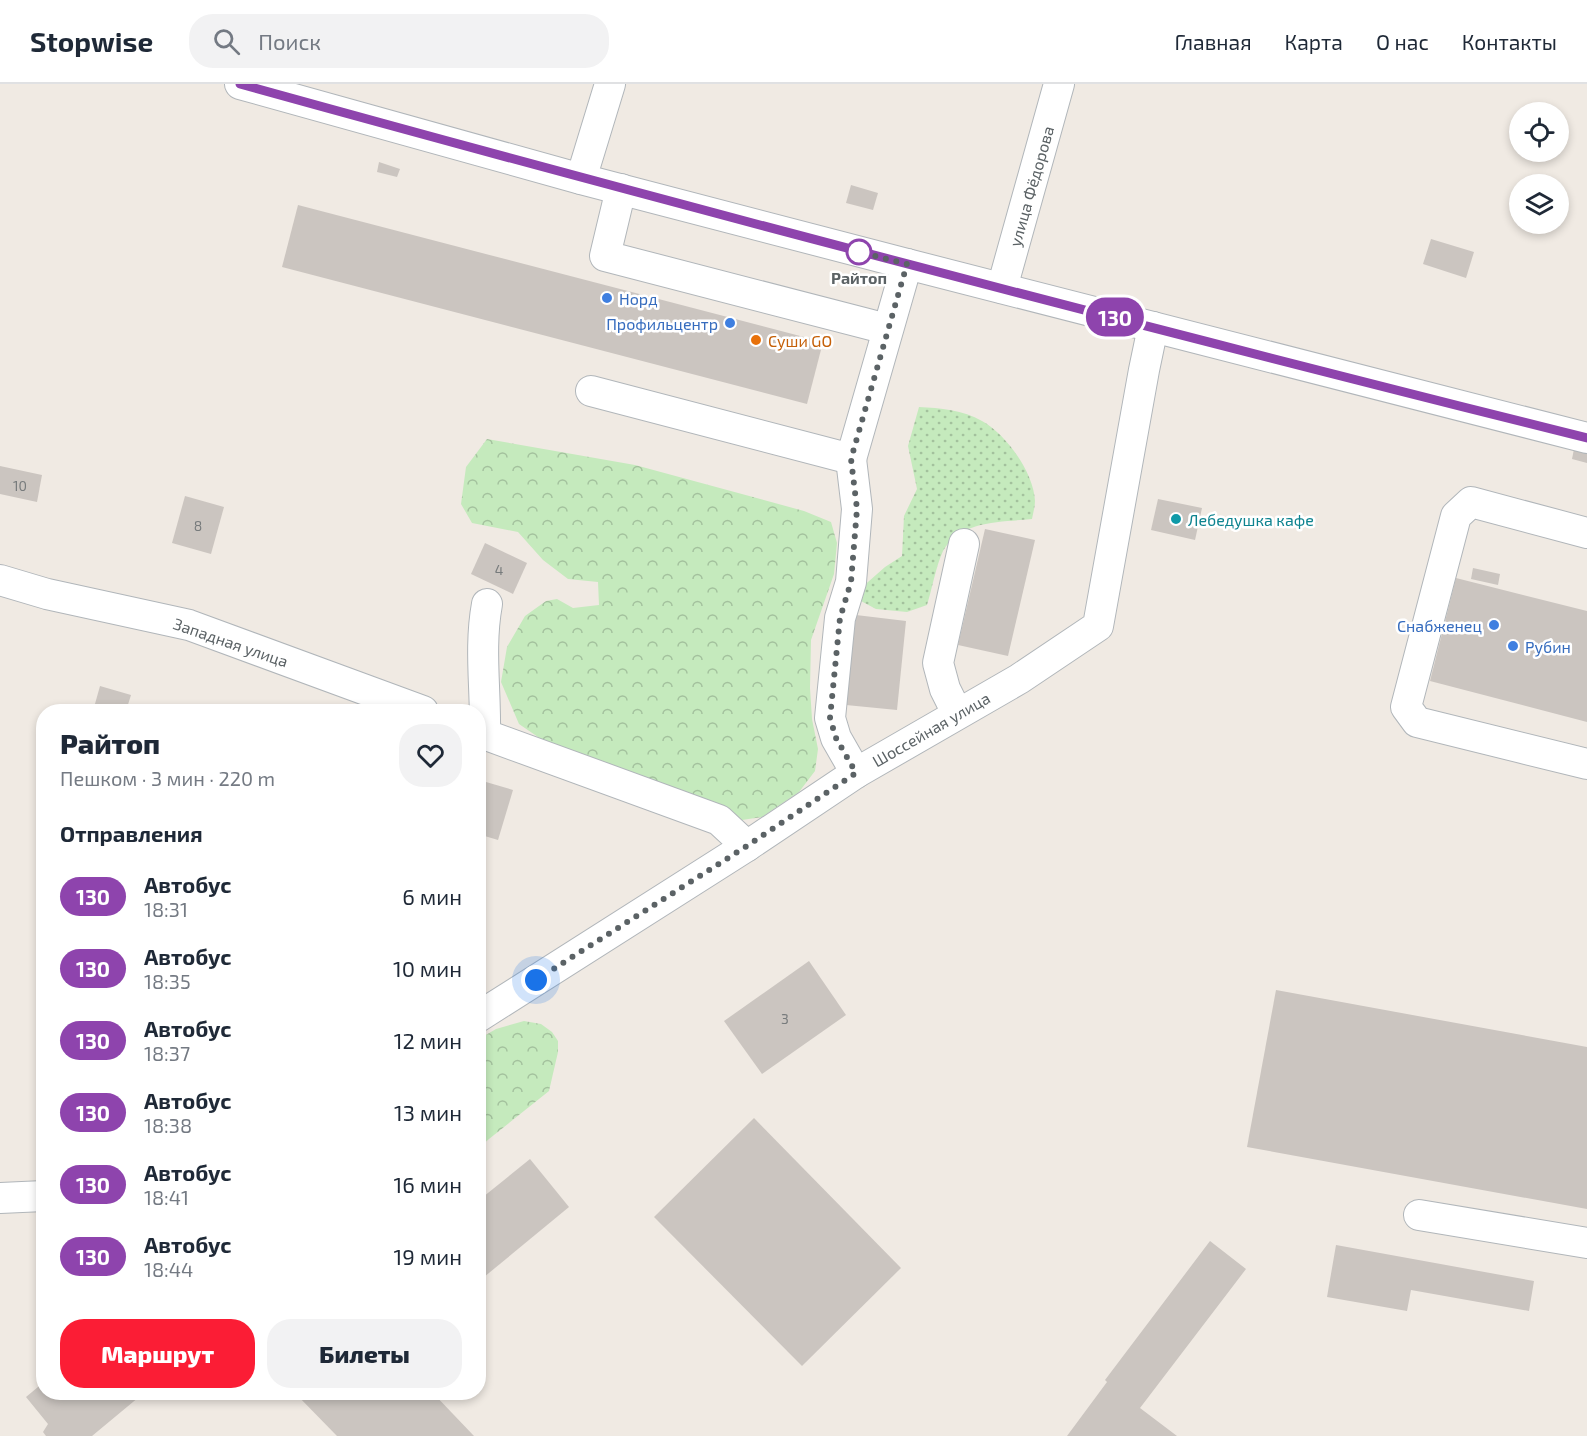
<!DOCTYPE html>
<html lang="ru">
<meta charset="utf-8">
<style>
body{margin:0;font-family:"Exo 2",sans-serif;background:#f2f2f3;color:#1f2937;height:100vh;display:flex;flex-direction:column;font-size:22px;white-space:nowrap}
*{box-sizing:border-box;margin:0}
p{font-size:20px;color:#747a83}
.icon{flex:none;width:33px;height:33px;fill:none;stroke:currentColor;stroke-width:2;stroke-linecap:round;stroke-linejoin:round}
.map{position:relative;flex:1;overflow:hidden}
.panel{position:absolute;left:36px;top:620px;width:450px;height:696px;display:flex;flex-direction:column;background:#fff;border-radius:24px;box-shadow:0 3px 9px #0003}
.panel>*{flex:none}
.badge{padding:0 12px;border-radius:20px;font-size:21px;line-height:39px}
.buttons{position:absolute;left:1509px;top:18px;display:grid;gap:12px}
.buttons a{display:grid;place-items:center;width:60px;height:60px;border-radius:50%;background:#fff;box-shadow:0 3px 9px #0003;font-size:30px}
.you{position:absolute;width:30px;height:30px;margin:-15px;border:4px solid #fff;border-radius:50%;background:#1a73e8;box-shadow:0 0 0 9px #1a73e833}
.map>.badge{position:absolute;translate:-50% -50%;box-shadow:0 0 0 3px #fff}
h2{padding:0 24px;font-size:22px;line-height:54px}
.round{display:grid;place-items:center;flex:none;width:63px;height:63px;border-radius:24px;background:#f2f2f3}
.overview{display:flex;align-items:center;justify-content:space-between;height:102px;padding:0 24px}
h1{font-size:28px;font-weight:800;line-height:45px}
.action{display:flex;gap:12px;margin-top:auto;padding:12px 24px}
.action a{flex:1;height:69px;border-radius:24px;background:#fb1d35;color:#fff;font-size:24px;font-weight:800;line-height:69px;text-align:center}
.action a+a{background:#f2f2f3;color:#1f2937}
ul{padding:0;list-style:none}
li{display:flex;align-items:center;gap:18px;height:72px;padding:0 24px}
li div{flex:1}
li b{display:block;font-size:22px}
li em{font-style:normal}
li .badge{min-width:66px;font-weight:700;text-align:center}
header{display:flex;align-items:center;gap:36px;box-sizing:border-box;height:84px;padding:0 30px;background:#fff;border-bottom:2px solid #e0e1e3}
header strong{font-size:28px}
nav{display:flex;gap:33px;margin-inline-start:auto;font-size:21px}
.search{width:420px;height:54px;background:#f2f2f3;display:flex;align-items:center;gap:15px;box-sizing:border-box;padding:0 21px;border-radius:24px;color:#747a83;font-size:22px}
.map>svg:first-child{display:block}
.grass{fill:url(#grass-dots)}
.forest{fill:url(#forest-crowns)}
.building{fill:#cbc5c0}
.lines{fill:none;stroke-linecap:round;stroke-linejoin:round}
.minor-casing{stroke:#b1b6ba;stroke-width:32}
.minor{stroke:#fff;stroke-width:30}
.line-casing{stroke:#fff;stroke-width:14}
.line{stroke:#8e44ad;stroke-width:9}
.walk{stroke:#5b6265;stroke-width:6;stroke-dasharray:0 10.8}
.stop-dot{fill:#fff;stroke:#8e44ad;stroke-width:3}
.shop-dot{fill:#3f7fe0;stroke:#fff;stroke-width:2}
.food-dot{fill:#e8710a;stroke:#fff;stroke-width:2}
.culture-dot{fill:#0f9aa8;stroke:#fff;stroke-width:2}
.labels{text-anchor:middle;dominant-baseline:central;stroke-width:5;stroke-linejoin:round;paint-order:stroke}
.number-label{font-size:14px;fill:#777b7c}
.street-label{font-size:16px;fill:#5b6265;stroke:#fff}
.stop-label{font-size:16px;font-weight:bold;fill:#5b6265;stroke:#fff}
.shop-label{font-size:16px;fill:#366cbe;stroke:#fff;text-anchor:start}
.food-label{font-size:16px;fill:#c56008;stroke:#fff;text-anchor:start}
.culture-label{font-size:16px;fill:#0d838f;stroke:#fff;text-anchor:start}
</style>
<header>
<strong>Stopwise</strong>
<div class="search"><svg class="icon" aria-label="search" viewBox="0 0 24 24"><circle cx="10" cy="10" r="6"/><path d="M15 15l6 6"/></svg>Поиск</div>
<nav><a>Главная</a><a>Карта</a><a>О нас</a><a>Контакты</a></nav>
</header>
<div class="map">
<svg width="1587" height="1352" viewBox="0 0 1587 1352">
<defs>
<pattern id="grass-dots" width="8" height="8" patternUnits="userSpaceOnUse" patternTransform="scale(1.5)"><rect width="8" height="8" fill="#c5eabd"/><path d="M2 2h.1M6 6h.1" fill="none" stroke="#a3c19d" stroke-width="1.8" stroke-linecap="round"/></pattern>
<pattern id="forest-crowns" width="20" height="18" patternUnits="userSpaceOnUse" patternTransform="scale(1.5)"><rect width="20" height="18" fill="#c5eabd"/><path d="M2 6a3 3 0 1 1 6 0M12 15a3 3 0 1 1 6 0" fill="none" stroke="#a3c19d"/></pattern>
</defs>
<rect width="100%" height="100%" fill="#f0eae3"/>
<path class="grass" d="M919,323C940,324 963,326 982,337C1006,350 1034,389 1035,417C1035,423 1033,429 1032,435C1002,438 960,436 943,467C936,482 932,505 927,521L907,528L876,525L859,516L860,505L885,483L902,472L904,432L917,405L908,362Z"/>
<g class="forest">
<polygon points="487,355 635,381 804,427 831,438 837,459 834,490 811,556 810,604 812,635 818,665 815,687 799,708 762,733 742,736 728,728 557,666 519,640 501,598 507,563 525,532 546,517 557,515 573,524 599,521 598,498 568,495 543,476 518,448 472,439 461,420 466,383"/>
<polygon points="524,937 541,940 552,948 558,957 558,968 549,1007 479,1063 479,955 496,945"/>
</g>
<g class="building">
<polygon points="379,78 400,85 397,93 377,88"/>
<polygon points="851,101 878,109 873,126 846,119"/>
<polygon points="298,121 823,258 807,320 282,183"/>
<polygon points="1431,155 1474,168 1466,194 1423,180"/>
<polygon points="1574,365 1587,368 1587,379 1572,375"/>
<polygon points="0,382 42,391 37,418 0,410"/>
<polygon points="185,412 224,423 211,470 172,459"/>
<polygon points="1158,415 1202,424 1195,456 1151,446"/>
<polygon points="985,445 1035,456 1008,572 958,561"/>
<polygon points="485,459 527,479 513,510 471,490"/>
<polygon points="1473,484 1500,490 1498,501 1471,495"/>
<polygon points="1456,494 1587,527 1587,638 1430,597"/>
<polygon points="856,531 906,537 897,626 846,621"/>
<polygon points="100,602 131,611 126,627 93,627"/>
<polygon points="486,698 513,706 498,756 478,750 478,725"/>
<polygon points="809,877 846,931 762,990 724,937"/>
<polygon points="1276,906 1587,963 1587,1125 1247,1063"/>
<polygon points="754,1034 901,1184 802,1282 654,1133"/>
<polygon points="530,1075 569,1123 478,1198 478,1117"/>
<polygon points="1210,1157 1246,1185 1140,1324 1177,1352 1067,1352 1107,1298 1105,1296"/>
<polygon points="1336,1161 1534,1197 1529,1227 1411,1206 1407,1227 1327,1213"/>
<polygon points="44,1298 44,1308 145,1308 92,1352 46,1352 43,1348 48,1340 26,1313"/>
<polygon points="294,1308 432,1308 474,1352 337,1352"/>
</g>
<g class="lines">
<g class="minor-casing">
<g id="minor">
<polyline points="240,0 581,95 907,180 1587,354"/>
<polyline points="581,95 610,0"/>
<polyline points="621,105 605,172 887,245"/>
<polyline points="1002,204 1059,0"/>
<polyline points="591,307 851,375 907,180"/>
<polyline points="851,375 857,425 851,498 840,534 830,634 836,654 856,689"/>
<polyline points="1587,449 1471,418 1456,432 1406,623 1417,638 1587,680"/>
<polyline points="0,496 47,510 189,541 423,627"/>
<polyline points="957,629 945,605 938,579 964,460"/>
<polyline points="478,648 719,736 747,762"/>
<path d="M485,650C486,606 479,564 487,520"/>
<polyline points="478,933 747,762 856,689 1019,595 1098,542 1144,286 1153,243"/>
<polyline points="0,1114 44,1112"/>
<polyline points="1419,1131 1587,1159"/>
</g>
</g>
<use href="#minor" class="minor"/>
</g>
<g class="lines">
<g class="line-casing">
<path id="line" d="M240,0C687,124 1136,241 1587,354"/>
</g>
<use href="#line" class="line"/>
<polyline class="walk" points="536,896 747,762 856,689 836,654 830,634 840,534 851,498 857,425 851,375 907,180 859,168"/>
</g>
<circle class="stop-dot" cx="859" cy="168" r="12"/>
<g class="shop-dot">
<circle cx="607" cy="214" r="6"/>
<circle cx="730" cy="239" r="6"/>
<circle cx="1494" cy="541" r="6"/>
<circle cx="1513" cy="562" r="6"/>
</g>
<circle class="food-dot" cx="756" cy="256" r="6"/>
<circle class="culture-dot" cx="1176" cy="435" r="6"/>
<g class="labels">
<g class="number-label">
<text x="20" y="401">10</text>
<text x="198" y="441">8</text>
<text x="499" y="485">4</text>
<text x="785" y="934">3</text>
</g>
<g class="street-label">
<text transform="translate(1031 102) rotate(-74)">улица Фёдорова</text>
<text transform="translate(231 558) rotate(19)">Западная улица</text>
<text transform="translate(931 645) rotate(-30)">Шоссейная улица</text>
</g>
<g class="stop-label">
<text x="859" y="193">Райтоп</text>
</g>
<g class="shop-label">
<text x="619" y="214">Норд</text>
<text x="718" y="239" text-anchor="end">Профильцентр</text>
<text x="1482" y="541" text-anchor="end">Снабженец</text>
<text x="1525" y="562">Рубин</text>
</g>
<g class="food-label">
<text x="768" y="256">Суши GO</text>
</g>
<g class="culture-label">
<text x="1188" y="435">Лебедушка кафе</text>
</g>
</g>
</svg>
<div class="buttons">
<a><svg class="icon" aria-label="locate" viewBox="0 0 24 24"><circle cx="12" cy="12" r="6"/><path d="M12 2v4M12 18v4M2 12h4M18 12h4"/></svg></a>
<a><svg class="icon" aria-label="layers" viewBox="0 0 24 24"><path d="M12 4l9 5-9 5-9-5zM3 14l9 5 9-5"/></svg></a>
</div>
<div class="you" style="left:536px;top:896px"></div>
<b class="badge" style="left:1115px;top:233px;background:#8e44ad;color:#fff">130</b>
<section class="panel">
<div class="overview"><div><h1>Райтоп</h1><p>Пешком · 3 мин · 220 m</p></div><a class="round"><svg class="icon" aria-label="heart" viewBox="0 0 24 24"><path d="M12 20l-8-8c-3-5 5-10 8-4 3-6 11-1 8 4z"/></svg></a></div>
<h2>Отправления</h2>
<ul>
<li><span class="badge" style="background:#8e44ad;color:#fff">130</span><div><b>Автобус</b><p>18:31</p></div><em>6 мин</em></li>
<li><span class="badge" style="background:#8e44ad;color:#fff">130</span><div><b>Автобус</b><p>18:35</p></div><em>10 мин</em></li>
<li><span class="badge" style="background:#8e44ad;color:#fff">130</span><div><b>Автобус</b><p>18:37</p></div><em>12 мин</em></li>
<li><span class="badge" style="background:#8e44ad;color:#fff">130</span><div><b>Автобус</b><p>18:38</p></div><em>13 мин</em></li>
<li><span class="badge" style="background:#8e44ad;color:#fff">130</span><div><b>Автобус</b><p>18:41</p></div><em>16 мин</em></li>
<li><span class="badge" style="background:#8e44ad;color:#fff">130</span><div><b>Автобус</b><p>18:44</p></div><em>19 мин</em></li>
</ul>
<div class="action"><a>Маршрут</a><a>Билеты</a></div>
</section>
</div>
